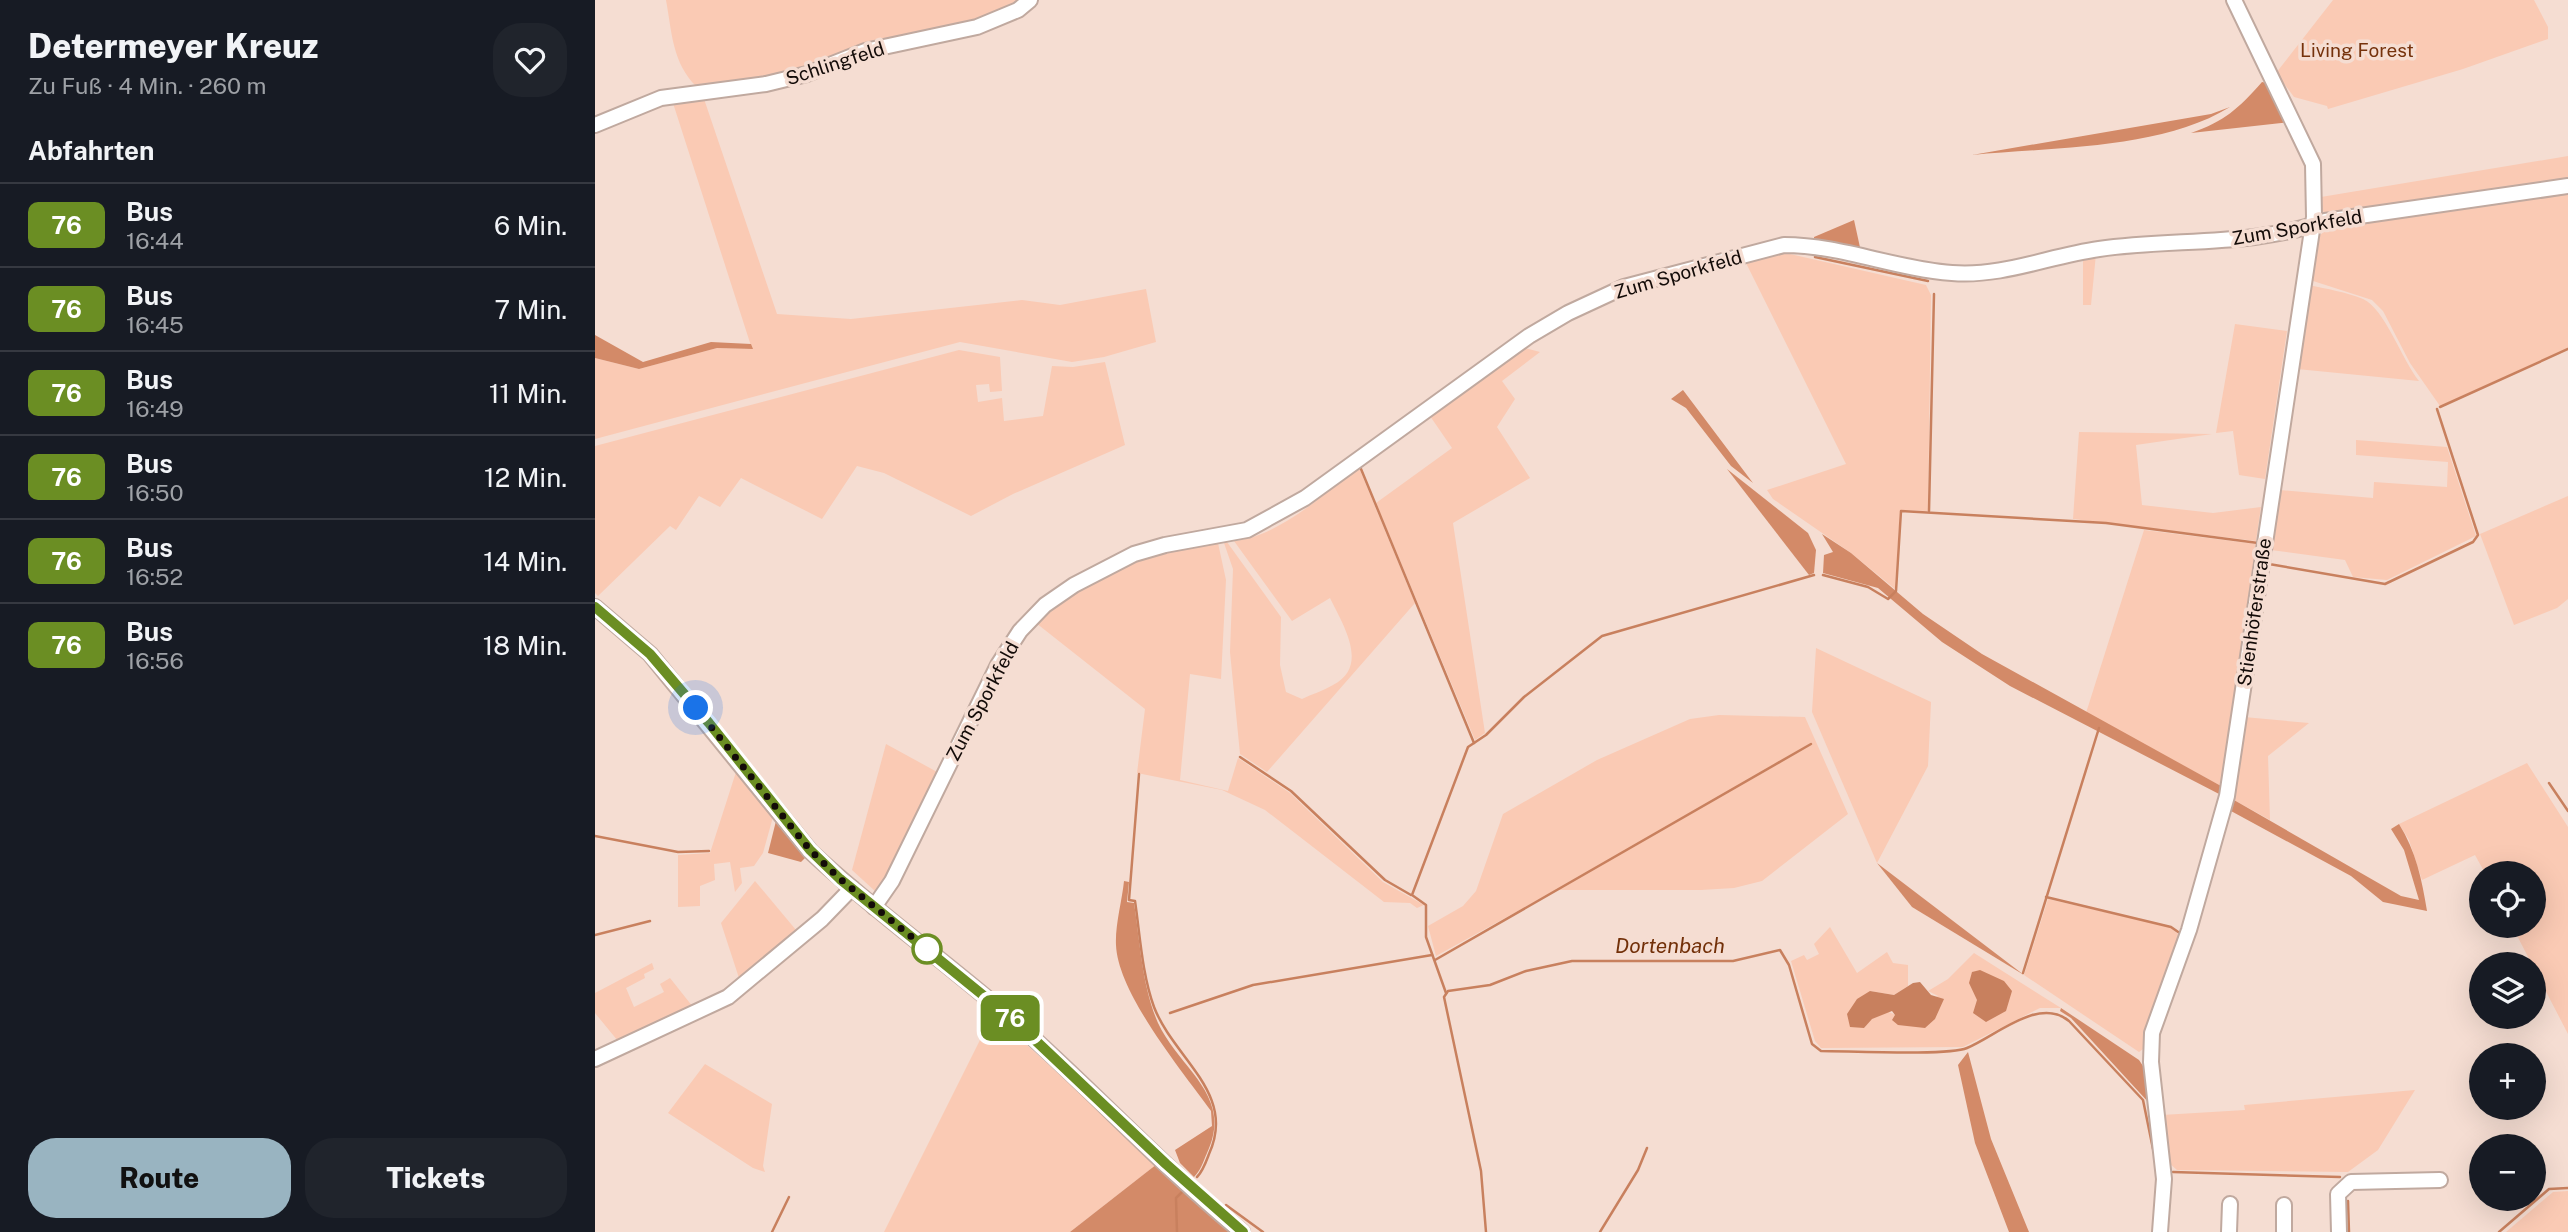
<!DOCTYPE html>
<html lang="de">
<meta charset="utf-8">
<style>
body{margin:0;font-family:"Public Sans",sans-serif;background:#20242c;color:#f1f3f6;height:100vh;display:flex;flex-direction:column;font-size:26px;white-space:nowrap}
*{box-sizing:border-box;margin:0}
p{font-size:23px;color:#9ea1a6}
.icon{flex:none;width:38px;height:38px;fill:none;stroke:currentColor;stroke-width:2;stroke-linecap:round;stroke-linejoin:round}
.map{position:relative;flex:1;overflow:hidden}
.sheet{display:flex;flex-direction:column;background:#171b24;width:595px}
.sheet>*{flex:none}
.badge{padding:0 14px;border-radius:10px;font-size:24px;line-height:46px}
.fabs{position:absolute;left:1874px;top:861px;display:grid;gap:14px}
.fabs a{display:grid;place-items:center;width:77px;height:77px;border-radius:50%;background:#171b24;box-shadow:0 7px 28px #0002;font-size:35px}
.you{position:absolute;width:35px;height:35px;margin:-18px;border:5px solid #fff;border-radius:50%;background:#1a73e8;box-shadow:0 0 0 10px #1a73e833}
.map>.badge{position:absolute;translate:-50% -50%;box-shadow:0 0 0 4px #fff}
h2{padding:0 28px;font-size:26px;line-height:63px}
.round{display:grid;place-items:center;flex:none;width:74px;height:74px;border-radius:28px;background:#20242c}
.head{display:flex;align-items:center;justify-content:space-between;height:119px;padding:0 28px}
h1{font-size:33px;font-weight:800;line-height:52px}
.primary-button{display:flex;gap:14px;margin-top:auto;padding:14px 28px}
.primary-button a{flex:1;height:80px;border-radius:28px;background:#99b4c1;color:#111;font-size:28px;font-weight:800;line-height:80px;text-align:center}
.primary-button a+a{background:#20242c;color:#f1f3f6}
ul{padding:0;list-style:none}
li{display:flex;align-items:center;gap:21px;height:84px;padding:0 28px;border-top:2px solid #363941}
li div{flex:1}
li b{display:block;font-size:26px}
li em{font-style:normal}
li .badge{min-width:77px;font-weight:700;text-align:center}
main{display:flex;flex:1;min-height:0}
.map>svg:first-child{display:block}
.green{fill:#facab4}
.forest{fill:#d38a68}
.water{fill:#c8805e}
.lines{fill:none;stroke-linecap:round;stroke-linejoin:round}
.stream{stroke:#c8805e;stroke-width:2.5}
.minor-casing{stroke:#c0a99f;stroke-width:18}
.minor{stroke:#fff;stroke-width:14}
.line-casing{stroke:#fff;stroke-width:16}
.line{stroke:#6b8e23;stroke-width:10}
.walk{stroke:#130b08;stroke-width:7;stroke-dasharray:0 12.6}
.stop-dot{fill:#fff;stroke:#6b8e23;stroke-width:3.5}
.labels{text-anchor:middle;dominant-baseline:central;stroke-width:7;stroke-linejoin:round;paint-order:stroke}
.park-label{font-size:19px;fill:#75320c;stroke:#f5ddd2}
.street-label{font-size:19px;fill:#130b08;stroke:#f5ddd2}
.water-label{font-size:21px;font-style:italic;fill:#723009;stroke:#f5ddd2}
</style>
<main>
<section class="sheet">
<div class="head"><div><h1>Determeyer Kreuz</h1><p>Zu Fuß · 4 Min. · 260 m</p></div><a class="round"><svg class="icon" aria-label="heart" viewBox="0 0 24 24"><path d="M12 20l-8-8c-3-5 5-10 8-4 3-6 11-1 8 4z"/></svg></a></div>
<h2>Abfahrten</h2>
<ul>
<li><span class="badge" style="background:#6b8e23;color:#fff">76</span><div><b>Bus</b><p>16:44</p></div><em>6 Min.</em></li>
<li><span class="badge" style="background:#6b8e23;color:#fff">76</span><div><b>Bus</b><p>16:45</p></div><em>7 Min.</em></li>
<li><span class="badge" style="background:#6b8e23;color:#fff">76</span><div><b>Bus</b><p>16:49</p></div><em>11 Min.</em></li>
<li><span class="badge" style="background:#6b8e23;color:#fff">76</span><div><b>Bus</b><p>16:50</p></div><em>12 Min.</em></li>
<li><span class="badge" style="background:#6b8e23;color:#fff">76</span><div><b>Bus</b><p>16:52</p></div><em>14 Min.</em></li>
<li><span class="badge" style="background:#6b8e23;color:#fff">76</span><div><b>Bus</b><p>16:56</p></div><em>18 Min.</em></li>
</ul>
<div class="primary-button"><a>Route</a><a>Tickets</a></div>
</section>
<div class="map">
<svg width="1973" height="1232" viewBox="0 0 1973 1232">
<rect width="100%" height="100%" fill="#f5ddd2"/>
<g class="green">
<path d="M71,0H429L402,16L210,70L170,80L102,87C77,63 77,32 71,0Z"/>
<polygon points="1738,0 1939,0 1953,27 1953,39 1868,69 1733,109 1732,106 1699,97 1681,73"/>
<polygon points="108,96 182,314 256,319 427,300 465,305 551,289 561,342 509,357 477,362 365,342 0,439 0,358 44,369 122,348 157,349 77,100"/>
<polygon points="1973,156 1973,178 1731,213 1727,211 1726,197"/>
<polygon points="1973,194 1973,348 1845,406 1815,363 1788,311 1777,300 1715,280 1721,239 1731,229"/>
<polygon points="1175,253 1195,254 1331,285 1336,295 1333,511 1305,510 1300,589 1256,553 1178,499 1172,490 1251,464 1149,259"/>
<polygon points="1501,254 1496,305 1488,305 1488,256"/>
<path d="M1714,285C1732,289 1751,292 1768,299C1790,309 1807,360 1824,381L1702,369Z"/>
<polygon points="1640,324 1692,331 1670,479 1644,475 1638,431 1621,433"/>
<polygon points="930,348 945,352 907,381 920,399 902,427 935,478 858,523 890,733 880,740 781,503 857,448 835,416"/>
<polygon points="364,350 405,357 407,391 395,392 394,384 381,385 383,402 407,398 409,421 448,416 457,366 478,367 510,362 530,445 418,494 376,516 289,473 262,466 227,519 146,478 125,507 104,496 81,530 75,526 3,596 0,593 0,446"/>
<polygon points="1484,432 1617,434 1541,445 1547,505 1618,513 1666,507 1661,541 1478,519"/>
<polygon points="1761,440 1852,447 1881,536 1792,580 1758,577 1750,560 1676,550 1684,490 1778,498 1779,482 1852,487 1853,462 1761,455"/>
<path d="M764,468L820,603L672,772L645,754L635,652L638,569L629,543L632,542L686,617L685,665L691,692L707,699C717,694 728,691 738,685C775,666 748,625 735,598L697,621L639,541C685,536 728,494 764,468Z"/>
<polygon points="1973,496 1973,599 1962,608 1919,625 1885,534"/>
<polygon points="1549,530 1661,544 1626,786 1491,713"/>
<path d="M623,543L631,580L626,679L595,674L585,780L633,791L643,758L695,793L788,882L829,905L822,908L815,903L789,902L670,810L627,790L542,773L550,709L441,623C490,574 556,550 623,543Z"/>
<polygon points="1221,648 1336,702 1333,766 1282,863 1217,712"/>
<polygon points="1124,715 1210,717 1253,814 1167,881 1139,888 1106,890 961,890 841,956 833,926 868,906 881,891 908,814 1002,760 1095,719"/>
<polygon points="1649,717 1714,723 1673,756 1675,820 1639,800"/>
<polygon points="291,744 344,773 299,868 280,891 257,870"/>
<polygon points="1932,763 1973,827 1973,1034 1917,926 1939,926 1939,873 1890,873 1880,855 1827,880 1814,840 1804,824"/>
<polygon points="141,772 178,817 168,853 159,866 145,868 147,883 140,892 135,862 119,864 120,880 105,886 105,906 83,907 83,855 115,853"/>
<polygon points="160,881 201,930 144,978 126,923"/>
<polygon points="1453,899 1575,927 1585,936 1550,1031 1548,1049 1544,1052 1429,975"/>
<polygon points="1235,927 1262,973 1292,952 1298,963 1313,965 1313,986 1299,995 1275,991 1269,1028 1276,1019 1291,1011 1301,1015 1343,996 1333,991 1353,979 1379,953 1466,1008 1445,1008 1368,1047 1226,1048 1220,1041 1196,961 1209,955 1212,960 1224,954 1219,944"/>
<polygon points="57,963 59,969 49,974 50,978 31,988 39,1007 69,992 65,984 75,978 98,1007 23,1041 0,1013 0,993"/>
<polygon points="398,1014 562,1164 475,1232 289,1232"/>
<polygon points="110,1064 177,1104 168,1166 170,1172 158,1168 73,1113"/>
<polygon points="1820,1090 1783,1150 1753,1172 1582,1170 1574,1163 1567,1115 1650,1110 1649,1105"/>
<polygon points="1973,1191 1973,1232 1911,1232 1958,1192"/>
</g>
<g class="forest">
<path d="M1667,82L1676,84L1695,122L1596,133C1630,121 1643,109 1667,82Z"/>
<path d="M1635,107C1565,150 1457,147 1377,155L1616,114Z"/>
<polygon points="1259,220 1266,252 1219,242 1219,237"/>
<polygon points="0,335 48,362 116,342 156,344 158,349 122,348 44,369 0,358"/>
<polygon points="1088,390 1158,483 1136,466 1091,408 1076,399"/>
<polygon points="1132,469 1213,533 1221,550 1219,573 1214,575"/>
<polygon points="1227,534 1256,553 1328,614 1387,654 1626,786 1626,795 1415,686 1347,642 1283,588 1228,573 1229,555 1238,552"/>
<path d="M1639,800L1806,896L1824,900L1809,850L1796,829L1804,824C1821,851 1827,880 1832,911L1788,902L1756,876L1636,811Z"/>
<polygon points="181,821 211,857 206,862 173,853"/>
<polygon points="1282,863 1429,975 1317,907"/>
<path d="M529,881L534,882L532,902L539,903C545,942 547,986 563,1023C585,1070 639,1095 612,1153C608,1162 606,1170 599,1177L585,1163L580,1150L617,1126L616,1111C588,1072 523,994 521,945C520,925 527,901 529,881Z"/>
<polygon points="1466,1008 1544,1060 1550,1069 1555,1104 1476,1018 1465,1011"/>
<polygon points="1373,1052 1396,1139 1434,1232 1414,1232 1380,1143 1363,1065"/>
<polygon points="562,1164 639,1232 475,1232"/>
</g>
<g class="water">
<polygon points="1385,970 1409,981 1417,991 1411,1011 1391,1022 1378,1013 1382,1000 1374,983 1377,972"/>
<polygon points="1325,982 1336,995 1349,999 1340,1019 1330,1028 1303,1025 1297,1020 1300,1015 1297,1011 1277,1019 1269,1028 1255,1027 1252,1014 1262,999 1275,991 1299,995 1318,983"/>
</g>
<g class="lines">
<g class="stream">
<polyline points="1727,229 1780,221"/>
<polyline points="1220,257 1333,281"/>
<polyline points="1845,407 1973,349"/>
<polyline points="766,469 879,743"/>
<polyline points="1334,511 1339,294"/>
<polyline points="1674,564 1790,584 1878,542 1883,535 1842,409"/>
<polyline points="1228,575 1273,587 1293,599 1301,591 1306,511 1511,523 1663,543 1661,555"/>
<polyline points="645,757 696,791 790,880 816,895"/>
<path d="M544,774L534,900L540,901C545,935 547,974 559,1007C579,1059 642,1093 614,1154C611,1162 608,1171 602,1177"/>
<polyline points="1954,783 1973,811"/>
<polyline points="0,836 83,852 114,851"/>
<polyline points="1451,897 1576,927 1586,934"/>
<polyline points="0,935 55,921"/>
<polyline points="840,960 1216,744"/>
<polyline points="1428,973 1504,728"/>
<polyline points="851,993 831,937 831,905 817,895 873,747 891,735 929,697 1007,636 1219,575"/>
<polyline points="575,1013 658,985 837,955"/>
<polyline points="1578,1172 1745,1177"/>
<polyline points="1753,1201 1754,1232"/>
<polyline points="631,1205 668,1232"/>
<polyline points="177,1232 194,1197"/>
<polyline points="582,1232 581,1198 587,1192"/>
<path d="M891,1232L886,1171L849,997L853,991L895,985L931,971L977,961H1138L1185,950L1194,965L1217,1044L1226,1051C1253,1051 1354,1056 1372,1048C1401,1036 1444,996 1474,1021L1548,1100L1558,1149"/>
<polyline points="1005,1232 1043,1170 1052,1148"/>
<polyline points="1904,1232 1954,1189 1973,1188"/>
</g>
<g class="minor-casing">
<g id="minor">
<polyline points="0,125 66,98 171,84 212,74 270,51 382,27 423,10 435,0"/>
<path d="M0,607L55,654L215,851C280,912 353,963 420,1022C498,1090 567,1167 647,1232"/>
<path d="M279,907L297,881L403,665L425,631L450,605L479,585L539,554L570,545L652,530L710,498L934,336L973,313L1029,287L1189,245C1246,245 1300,269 1357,273C1408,277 1454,256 1504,249C1579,238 1658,247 1730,221L1973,186"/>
<polyline points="0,1059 133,997 227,919 257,888"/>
<polyline points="1565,1232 1569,1179 1556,1062 1557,1033 1594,930 1632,796 1719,217 1718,164 1639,0"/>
<polyline points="1634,1232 1635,1204"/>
<polyline points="1689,1232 1689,1205"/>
<polyline points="1744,1232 1743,1194 1756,1182 1845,1180"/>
</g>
</g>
<use href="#minor" class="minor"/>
</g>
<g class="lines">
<g class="line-casing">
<polyline id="line" points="0,607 55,654 114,723 215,850 245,879 421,1022 571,1164 648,1232"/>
</g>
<use href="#line" class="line"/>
<polyline class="walk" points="101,708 215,850 245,879 339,955 332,949"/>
</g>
<circle class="stop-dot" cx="332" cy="949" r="14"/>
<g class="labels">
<g class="park-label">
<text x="1762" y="50">Living Forest</text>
</g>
<g class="street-label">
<text transform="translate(240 63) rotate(-18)">Schlingfeld</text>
<text transform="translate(1702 227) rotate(-10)">Zum Sporkfeld</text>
<text transform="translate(1083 274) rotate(-16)">Zum Sporkfeld</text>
<text transform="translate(1659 612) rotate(-82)">Stienhöferstraße</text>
<text transform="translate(387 701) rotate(-62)">Zum Sporkfeld</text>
</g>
<g class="water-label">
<text x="1075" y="945">Dortenbach</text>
</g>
</g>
</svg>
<div class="fabs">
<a><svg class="icon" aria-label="locate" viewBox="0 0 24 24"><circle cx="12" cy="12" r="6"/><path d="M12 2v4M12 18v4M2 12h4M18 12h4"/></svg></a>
<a><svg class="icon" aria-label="layers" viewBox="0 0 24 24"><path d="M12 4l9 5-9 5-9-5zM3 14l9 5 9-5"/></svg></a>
<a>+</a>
<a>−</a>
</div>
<div class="you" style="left:101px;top:708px"></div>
<b class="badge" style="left:415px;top:1018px;background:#6b8e23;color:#fff">76</b>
</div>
</main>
